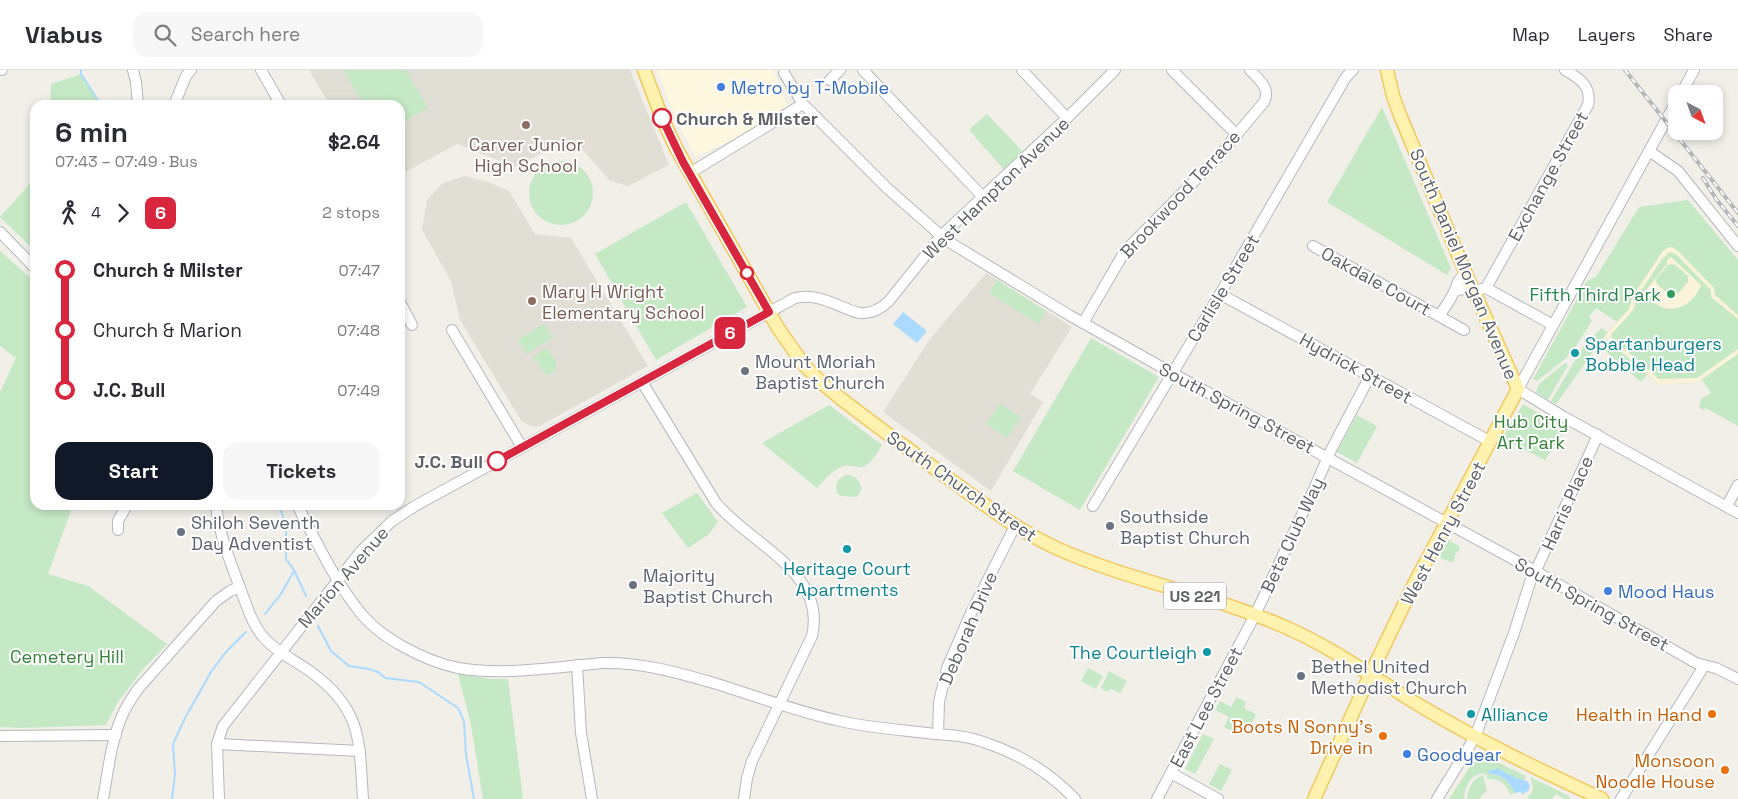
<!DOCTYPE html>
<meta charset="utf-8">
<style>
body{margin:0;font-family:"Space Grotesk",sans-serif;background:#f7f7f7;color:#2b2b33;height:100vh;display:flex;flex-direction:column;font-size:19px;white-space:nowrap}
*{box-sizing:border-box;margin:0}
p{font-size:16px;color:#7c7c81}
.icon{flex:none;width:28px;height:28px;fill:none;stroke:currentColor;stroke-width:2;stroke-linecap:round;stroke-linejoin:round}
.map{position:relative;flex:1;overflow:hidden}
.drawer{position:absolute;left:30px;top:30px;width:375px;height:410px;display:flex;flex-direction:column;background:#fff;border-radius:15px;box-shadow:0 2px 8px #0003}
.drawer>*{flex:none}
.badge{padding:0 10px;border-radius:8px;font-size:18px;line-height:32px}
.needle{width:32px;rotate:139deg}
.fabs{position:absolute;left:1668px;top:15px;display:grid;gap:10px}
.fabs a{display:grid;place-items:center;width:55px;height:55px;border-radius:10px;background:#fff;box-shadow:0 2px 8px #0003;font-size:25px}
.map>.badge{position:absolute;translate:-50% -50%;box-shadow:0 0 0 2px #fff}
.legs{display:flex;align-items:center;gap:8px;height:55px;padding:0 25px;font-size:16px}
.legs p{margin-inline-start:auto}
.overview{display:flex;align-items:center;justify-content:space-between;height:85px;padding:0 25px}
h1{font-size:28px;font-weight:700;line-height:38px}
.cta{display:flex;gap:10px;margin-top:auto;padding:10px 25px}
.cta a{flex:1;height:58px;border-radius:15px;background:#111827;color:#fff;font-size:20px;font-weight:700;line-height:58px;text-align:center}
.cta a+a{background:#f7f7f7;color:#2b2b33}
ul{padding:0 25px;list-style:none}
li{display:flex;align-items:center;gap:18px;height:60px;font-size:19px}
li i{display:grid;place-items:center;width:8px;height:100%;margin:0 6px;background:currentColor}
li i::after{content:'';width:12px;height:12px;margin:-6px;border:4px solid;border-radius:50%;background:#fff}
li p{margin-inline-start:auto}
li:first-child i{background:linear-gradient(#0000 50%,currentColor 0)}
li:last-child i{background:linear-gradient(currentColor 50%,#0000 0)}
header{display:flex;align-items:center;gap:30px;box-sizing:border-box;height:70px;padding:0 25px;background:#fff;border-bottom:1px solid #e1e1e2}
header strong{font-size:24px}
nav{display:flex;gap:28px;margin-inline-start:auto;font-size:18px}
.search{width:350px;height:45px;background:#f7f7f7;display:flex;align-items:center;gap:12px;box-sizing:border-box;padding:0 18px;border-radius:15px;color:#7c7c81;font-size:19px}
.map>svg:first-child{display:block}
.commercial{fill:#fef7e0}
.education{fill:#e1ded6}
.green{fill:#c5e8c5}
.sand{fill:#fbf3d9;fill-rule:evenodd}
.water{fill:#aadaff}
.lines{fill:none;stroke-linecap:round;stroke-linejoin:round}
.stream{stroke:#aadaff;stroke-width:2}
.minor-casing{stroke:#b5b8bc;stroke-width:12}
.major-casing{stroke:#f2c960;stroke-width:15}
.minor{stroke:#fff;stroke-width:10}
.major{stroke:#fff2af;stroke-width:12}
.rail-casing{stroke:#b6b7b8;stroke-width:4}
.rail{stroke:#fff;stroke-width:2;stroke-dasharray:5.5;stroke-linecap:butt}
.line-1-casing{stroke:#fff;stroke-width:11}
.line-1{stroke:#d7263d;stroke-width:8}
.shop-dot{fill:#3f7fe0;stroke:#fff;stroke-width:2}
.stop-1-dot{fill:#fff;stroke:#d7263d;stroke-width:2.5}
.education-dot{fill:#8d6e63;stroke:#fff;stroke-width:2}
.leisure-dot{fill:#2e9e5b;stroke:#fff;stroke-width:2}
.culture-dot{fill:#0f9aa8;stroke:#fff;stroke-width:2}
.worship-dot{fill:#6b7280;stroke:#fff;stroke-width:2}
.food-dot{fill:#e8710a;stroke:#fff;stroke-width:2}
.labels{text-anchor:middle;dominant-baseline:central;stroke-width:4;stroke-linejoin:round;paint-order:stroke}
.shield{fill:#fff;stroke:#8f9295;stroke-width:1}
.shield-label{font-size:16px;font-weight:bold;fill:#5f6368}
.shop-label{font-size:18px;fill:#366cbe;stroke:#fff;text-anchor:start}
.stop-label{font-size:18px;font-weight:bold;fill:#5f6368;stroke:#fff;text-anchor:start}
.education-label{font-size:18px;fill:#785e54;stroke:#fff}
.street-label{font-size:18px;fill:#5f6368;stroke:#fff}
.leisure-label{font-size:18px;fill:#27864d;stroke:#fff;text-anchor:end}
.culture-label{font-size:18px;fill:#0d838f;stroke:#fff;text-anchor:start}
.worship-label{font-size:18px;fill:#5b616d;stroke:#fff;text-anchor:start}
.park-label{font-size:18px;fill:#348238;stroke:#fff}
.food-label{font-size:18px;fill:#c56008;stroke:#fff;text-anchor:end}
</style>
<header>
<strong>Viabus</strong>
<div class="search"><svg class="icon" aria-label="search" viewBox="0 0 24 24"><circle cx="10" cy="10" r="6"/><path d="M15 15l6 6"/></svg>Search here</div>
<nav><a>Map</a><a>Layers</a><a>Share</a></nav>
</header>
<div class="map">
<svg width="1738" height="729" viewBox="0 0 1738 729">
<rect width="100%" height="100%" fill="#f1efe8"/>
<polygon class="commercial" points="657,0 774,0 787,36 741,65 696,87 675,47"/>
<g class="education">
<polygon points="309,0 630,0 669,95 628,116 610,111 579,76 559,74 516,97 457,74 400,105 400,35 330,35"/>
<polygon points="464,106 488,112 509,121 535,164 571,168 648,296 538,357 530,356 521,350 460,250 451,211 422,160 427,130 443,113"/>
<polygon points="986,203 1072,257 1030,324 1043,332 991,421 883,342 930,269"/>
</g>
<g class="green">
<polygon points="343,0 406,0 428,38 400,54 400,35 364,35"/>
<polygon points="81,4 101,35 50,35 51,14"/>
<polygon points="1382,37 1451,198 1447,205 1327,132"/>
<polygon points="987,44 1027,86 1008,104 969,60"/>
<circle cx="561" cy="123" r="32"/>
<polygon points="35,108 35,181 0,147"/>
<polygon points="1688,130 1738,190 1738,356 1706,338 1703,340 1699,337 1701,329 1711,323 1702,310 1698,312 1659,315 1647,305 1641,312 1602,278 1608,270 1606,264 1556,334 1551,331 1582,279 1601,258 1607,262 1617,252 1596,238 1589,247 1592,251 1576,276 1565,289 1537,311 1533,309 1587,211 1596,207 1639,137"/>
<polygon points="686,132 747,237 656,290 595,184"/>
<polygon points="0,181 35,212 35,435 73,435 48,504 88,516 167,574 144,598 118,632 106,655 22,658 0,657 0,322 16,288 0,276"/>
<polygon points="997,210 1046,241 1038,254 989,223"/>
<polygon points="544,254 553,268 526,284 518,270"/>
<polygon points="1091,268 1159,307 1080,440 1013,401"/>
<polygon points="546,278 556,292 556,299 549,305 546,305 533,287"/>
<polygon points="1565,293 1568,295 1548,330 1536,322 1539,314"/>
<polygon points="1000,333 1021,347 1007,368 986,354"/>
<polygon points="1523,334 1565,359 1545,390 1502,368"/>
<path d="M829,335L882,375C876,384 869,399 857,397C851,396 847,394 841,397C832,400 824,411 817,418L762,373Z"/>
<polygon points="1357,345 1377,356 1357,393 1337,382"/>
<path d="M846,405C858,405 867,418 856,427L841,426L837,423C835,414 837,409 846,405Z"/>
<polygon points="697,423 718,452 708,465 688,478 662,443"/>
<polygon points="1448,470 1459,476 1460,479 1454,486 1455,488 1453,492 1450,492 1439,487"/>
<polygon points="1088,598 1103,606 1096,619 1081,611"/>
<polygon points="1109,601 1127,611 1120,623 1111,619 1107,622 1101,618"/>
<polygon points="458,604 491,609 508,609 523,729 483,729 471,655"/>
<polygon points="1236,627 1246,632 1244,638 1256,644 1250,657 1245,655 1240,665 1224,657 1229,647 1215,640 1220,631 1231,637"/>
<polygon points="1203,664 1214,669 1195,704 1185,699"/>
<path d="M1482,685L1526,706L1524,710C1512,709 1501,700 1489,700V704C1502,705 1510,712 1515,723L1510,724C1506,713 1499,708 1487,709L1486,704H1483L1482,703C1469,706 1465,716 1464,729H1449L1477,686Z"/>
<polygon points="1220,694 1232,700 1221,721 1209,714"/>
<path d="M1483,705L1487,721L1482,725L1480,729H1467C1468,718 1472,709 1483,705Z"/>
<path d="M1530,707L1567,725L1571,729H1565L1556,724L1552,729H1531L1527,727C1537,721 1532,714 1530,707Z"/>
</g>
<g class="sand">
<polygon points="1672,177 1679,182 1714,218 1715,225 1738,245 1738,249 1711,227 1711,220 1677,185 1670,182 1662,189 1637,227 1634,239 1611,265 1611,267 1659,309 1697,308 1738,279 1738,284 1698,312 1659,315 1608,270 1606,264 1629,239 1633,226 1662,182 1667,178"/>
<path d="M1671,187L1701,215C1691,242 1658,249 1646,220L1667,194V190ZM1674,194L1688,206V212L1676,226H1671L1657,214L1656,209L1668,195Z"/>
</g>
<g class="water">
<polygon points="903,242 927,261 917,273 893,254"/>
<path d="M1497,698L1516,708L1527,711L1530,715L1529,720L1523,724L1520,722L1515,723C1510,712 1502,704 1489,704V700H1496Z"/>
</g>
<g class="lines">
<g class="stream">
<polyline points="81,0 81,4 101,35"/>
<polyline points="279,435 286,455 286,489 294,500 306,526"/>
<polyline points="265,544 281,524 294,501"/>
<polyline points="318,556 331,581 349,596 369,599 378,602 385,608 419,612 458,638 464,651 466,685 474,729"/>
<polyline points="172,729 175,704 173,674 185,648 211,602 225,583 246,562"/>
</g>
<g class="minor-casing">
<g id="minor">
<polyline points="0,0 2,0"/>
<polyline points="133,0 136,12 138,35"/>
<polyline points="261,0 281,35"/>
<polyline points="863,0 983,127"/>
<polyline points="1022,0 1067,48"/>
<polyline points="1172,0 1237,65"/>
<polyline points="784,3 803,34 887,118 946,170 1069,245 1172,303 1535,501 1696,593 1716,598 1738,609"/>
<polyline points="830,10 840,0"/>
<polyline points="1681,24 1694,0"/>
<polyline points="1676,32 1518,319 1564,347 1738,443"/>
<polyline points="174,35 186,6 191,0"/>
<polyline points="1649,81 1678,101 1738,176"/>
<polyline points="690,103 803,34"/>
<polyline points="0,162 35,198"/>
<polyline points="1313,176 1464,260"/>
<path d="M1486,218L1588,35C1592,16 1579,8 1565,0"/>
<polyline points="1455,221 1463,219 1473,221 1486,218 1553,255"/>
<polyline points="1220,224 1491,372"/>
<polyline points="400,232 412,255"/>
<path d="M1439,246C1444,239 1449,232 1453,224C1459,214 1454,212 1466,204"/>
<path d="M1083,253L1125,181L1218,87L1264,32C1271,18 1259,10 1250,0"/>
<polyline points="452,260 522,377"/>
<path d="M642,312L716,433C750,474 827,502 812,566L752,691L747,708L744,729"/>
<path d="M216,435C219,464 230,491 240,518C247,536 252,555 265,569C278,583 296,591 311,602C363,640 359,671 363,729"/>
<path d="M297,435C316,470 332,506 356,537C368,554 384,566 402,576C420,586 438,594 458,598C501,606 559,597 602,593C643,592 679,603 717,614C758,627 799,642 840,651C871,658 903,660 934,664C950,665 967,666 983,672C1018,683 1049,702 1075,729"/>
<polyline points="1093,436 1220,224 1346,7 1353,0"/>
<polyline points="1727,436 1738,415"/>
<polyline points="118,460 118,451 127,435"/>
<polyline points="577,595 581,663 592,729"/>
<polyline points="938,664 939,632 947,598 971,543 1015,456"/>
<polyline points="0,666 116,665"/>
<polyline points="217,674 360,681"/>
<polyline points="1171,703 1218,729"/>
<path d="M103,729C108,702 111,671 122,646C126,636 132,628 138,619L216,531L230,521L240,517"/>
<path d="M219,729L217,674L223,656L361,481L392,451L415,436L795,228C819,222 837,237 859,243C871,244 880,240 889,231L941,166L1067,48L1115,0"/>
<polyline points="1157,729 1255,545 1314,419 1331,380 1370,306"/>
<polyline points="1437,729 1475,667 1514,563 1531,509 1538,496 1598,365"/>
<polyline points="1621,729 1704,596"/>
</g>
</g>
<g class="major-casing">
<g id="major">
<path d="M644,0L662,48L676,78L778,258L804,295L822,313L840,328C879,358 919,387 959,416C989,438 1020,461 1054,477C1128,511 1210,524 1285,557C1334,578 1378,611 1424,638C1481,672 1542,701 1602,729"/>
<polyline points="1314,729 1370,605 1414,514 1518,319 1466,204 1400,45 1393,26 1387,0"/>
</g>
</g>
<use href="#minor" class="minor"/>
<use href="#major" class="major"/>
<g class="rail-casing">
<g id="rail">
<polyline points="1625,0 1738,143"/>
<polyline points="1703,108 1716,129 1738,156"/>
</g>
</g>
<use href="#rail" class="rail"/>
</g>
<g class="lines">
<g class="line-1-casing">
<polyline id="line-1" points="497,391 769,242 683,92 662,48"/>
</g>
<use href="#line-1" class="line-1"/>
</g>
<g class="shop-dot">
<circle cx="721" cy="17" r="5"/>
<circle cx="1608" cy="521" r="5"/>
<circle cx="1407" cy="684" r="5"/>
</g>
<g class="stop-1-dot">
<circle cx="662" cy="48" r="9"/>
<circle cx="747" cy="203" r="6"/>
<circle cx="497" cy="391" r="9"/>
</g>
<g class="education-dot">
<circle cx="526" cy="55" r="5"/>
<circle cx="532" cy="231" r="5"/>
</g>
<circle class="leisure-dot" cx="1671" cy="224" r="5"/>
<g class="culture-dot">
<circle cx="1575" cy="283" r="5"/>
<circle cx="847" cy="479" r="5"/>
<circle cx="1207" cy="582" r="5"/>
<circle cx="1471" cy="644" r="5"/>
</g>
<g class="worship-dot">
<circle cx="745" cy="301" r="5"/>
<circle cx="1110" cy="456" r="5"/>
<circle cx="181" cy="462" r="5"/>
<circle cx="633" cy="515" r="5"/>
<circle cx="1301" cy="606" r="5"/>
</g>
<g class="food-dot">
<circle cx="1712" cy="644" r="5"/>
<circle cx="1383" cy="666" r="5"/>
<circle cx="1725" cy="700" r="5"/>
</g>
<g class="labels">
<rect class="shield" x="1164" y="512.5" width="62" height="27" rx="4"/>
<g class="shield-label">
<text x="1195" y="526">US 221</text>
</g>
<g class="shop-label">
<text x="731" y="17">Metro by T-Mobile</text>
<text x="1618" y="521">Mood Haus</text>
<text x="1417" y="684">Goodyear</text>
</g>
<g class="stop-label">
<text x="676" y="48">Church &amp; Milster</text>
<text x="483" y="391" text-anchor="end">J.C. Bull</text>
</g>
<g class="education-label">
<text x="526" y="74">Carver Junior<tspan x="526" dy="21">High School</tspan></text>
<text x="542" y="221" text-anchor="start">Mary H Wright<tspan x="542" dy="21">Elementary School</tspan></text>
</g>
<g class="street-label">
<text transform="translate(1548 106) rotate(-61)">Exchange Street</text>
<text transform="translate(996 118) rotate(-44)">West Hampton Avenue</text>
<text transform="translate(1180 124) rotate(-47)">Brookwood Terrace</text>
<text transform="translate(1464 194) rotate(67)">South Daniel Morgan Avenue</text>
<text transform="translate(1376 211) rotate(29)">Oakdale Court</text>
<text transform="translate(1223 218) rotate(-59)">Carlisle Street</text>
<text transform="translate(1356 298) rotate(29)">Hydrick Street</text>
<text transform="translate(1237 338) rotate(28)">South Spring Street</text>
<text transform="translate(962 416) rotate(35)">South Church Street</text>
<text transform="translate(1567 433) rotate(-66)">Harris Place</text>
<text transform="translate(1443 463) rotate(-62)">West Henry Street</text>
<text transform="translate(1292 465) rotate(-65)">Beta Club Way</text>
<text transform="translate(343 507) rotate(-49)">Marion Avenue</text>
<text transform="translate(1592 534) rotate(29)">South Spring Street</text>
<text transform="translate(968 558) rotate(-67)">Deborah Drive</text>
<text transform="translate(1206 637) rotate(-62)">East Lee Street</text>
</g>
<g class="leisure-label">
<text x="1661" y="224">Fifth Third Park</text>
</g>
<g class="culture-label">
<text x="1585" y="273">Spartanburgers<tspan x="1585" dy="21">Bobble Head</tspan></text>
<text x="847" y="498" text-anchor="middle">Heritage Court<tspan x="847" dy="21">Apartments</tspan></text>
<text x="1197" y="582" text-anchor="end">The Courtleigh</text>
<text x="1481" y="644">Alliance</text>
</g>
<g class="worship-label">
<text x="755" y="291">Mount Moriah<tspan x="755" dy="21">Baptist Church</tspan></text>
<text x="1120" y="446">Southside<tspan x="1120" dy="21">Baptist Church</tspan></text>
<text x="191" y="452">Shiloh Seventh<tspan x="191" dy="21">Day Adventist</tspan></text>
<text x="643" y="505">Majority<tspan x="643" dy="21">Baptist Church</tspan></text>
<text x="1311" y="596">Bethel United<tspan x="1311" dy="21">Methodist Church</tspan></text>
</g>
<g class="park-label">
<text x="1531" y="351">Hub City<tspan x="1531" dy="21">Art Park</tspan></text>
<text x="67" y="586">Cemetery Hill</text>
</g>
<g class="food-label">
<text x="1702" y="644">Health in Hand</text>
<text x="1373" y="656">Boots N Sonny's<tspan x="1373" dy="21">Drive in</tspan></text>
<text x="1715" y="690">Monsoon<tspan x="1715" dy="21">Noodle House</tspan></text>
</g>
</g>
</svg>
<div class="fabs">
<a><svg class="needle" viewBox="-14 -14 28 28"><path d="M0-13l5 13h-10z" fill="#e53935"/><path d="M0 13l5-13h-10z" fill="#7c7c81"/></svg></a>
</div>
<b class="badge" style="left:730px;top:263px;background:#d7263d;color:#fff">6</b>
<section class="drawer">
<div class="overview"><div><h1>6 min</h1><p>07:43 – 07:49 · Bus</p></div><b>$2.64</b></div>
<div class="legs"><svg class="icon" aria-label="walk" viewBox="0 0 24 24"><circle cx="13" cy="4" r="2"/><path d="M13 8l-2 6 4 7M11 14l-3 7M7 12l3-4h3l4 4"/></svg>4<svg class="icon" aria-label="forward" viewBox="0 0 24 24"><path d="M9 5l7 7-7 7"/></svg><b class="badge" style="background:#d7263d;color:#fff">6</b><p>2 stops</p></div>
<ul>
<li><i style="color:#d7263d"></i><b>Church &amp; Milster</b><p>07:47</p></li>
<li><i style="color:#d7263d"></i><span>Church &amp; Marion</span><p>07:48</p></li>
<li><i style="color:#d7263d"></i><b>J.C. Bull</b><p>07:49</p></li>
</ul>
<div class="cta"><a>Start</a><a>Tickets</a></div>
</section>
</div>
